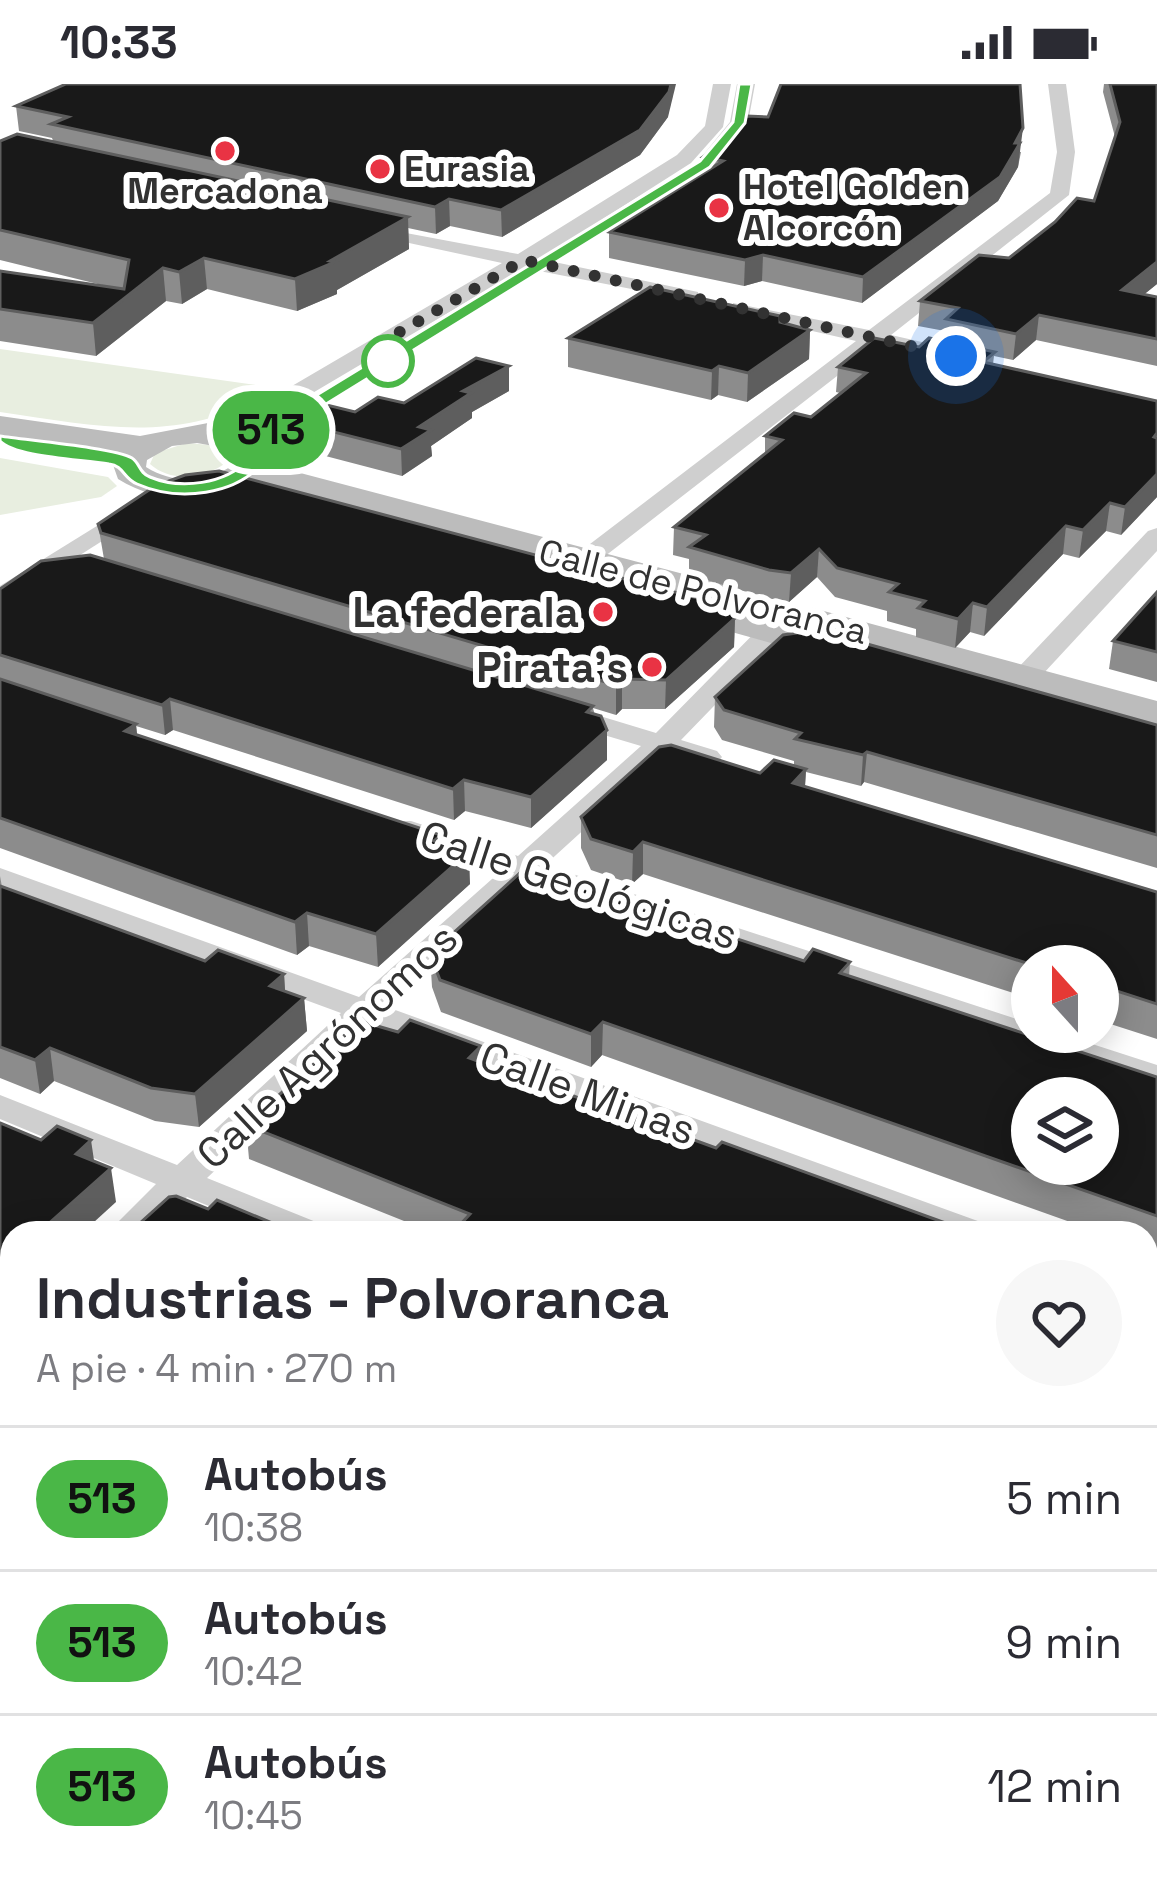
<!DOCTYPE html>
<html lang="es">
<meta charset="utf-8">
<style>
body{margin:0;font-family:"Space Grotesk",sans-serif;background:#f7f7f7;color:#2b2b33;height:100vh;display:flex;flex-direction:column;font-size:45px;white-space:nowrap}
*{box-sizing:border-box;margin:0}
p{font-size:39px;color:#7c7c81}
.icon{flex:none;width:66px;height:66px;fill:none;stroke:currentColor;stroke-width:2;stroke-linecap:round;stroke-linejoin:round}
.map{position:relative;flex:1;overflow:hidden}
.drawer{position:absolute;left:0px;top:1137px;width:1158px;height:663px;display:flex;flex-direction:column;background:#fff;border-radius:36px 36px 0 0;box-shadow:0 6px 30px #0003}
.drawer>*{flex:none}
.badge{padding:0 24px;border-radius:39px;font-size:42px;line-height:78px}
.needle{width:78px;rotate:339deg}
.controls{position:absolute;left:1011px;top:861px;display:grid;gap:24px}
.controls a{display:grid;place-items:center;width:108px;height:108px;border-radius:50%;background:#fff;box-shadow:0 6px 30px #0003;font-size:60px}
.you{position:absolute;width:60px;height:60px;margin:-30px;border:9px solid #fff;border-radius:50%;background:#1a73e8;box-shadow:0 0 0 18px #1a73e833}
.map>.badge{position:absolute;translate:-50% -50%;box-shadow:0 0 0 6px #fff}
.round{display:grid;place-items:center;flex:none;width:126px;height:126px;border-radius:63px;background:#f7f7f7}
.summary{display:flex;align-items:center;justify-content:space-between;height:204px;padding:0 36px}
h1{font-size:57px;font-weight:600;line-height:90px}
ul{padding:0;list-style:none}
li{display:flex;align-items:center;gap:36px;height:144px;padding:0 36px;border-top:3px solid #e1e1e2}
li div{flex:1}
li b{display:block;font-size:45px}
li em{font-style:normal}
li .badge{min-width:132px;font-weight:700;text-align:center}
.status{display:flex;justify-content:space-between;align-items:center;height:84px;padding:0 60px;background:#fff;direction:ltr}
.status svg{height:33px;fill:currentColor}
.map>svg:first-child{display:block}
.green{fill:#e8eee0}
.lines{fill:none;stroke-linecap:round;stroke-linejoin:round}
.street{fill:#cfcfcf;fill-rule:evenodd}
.secondary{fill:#bcbcbc;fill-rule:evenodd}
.wall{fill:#8c8c8c}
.shaded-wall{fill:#5e5e5e}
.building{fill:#191919;stroke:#5e5e5e;stroke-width:3;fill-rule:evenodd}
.line{fill:#4ab747;stroke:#fff;stroke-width:3}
.walk{stroke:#323232;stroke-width:12;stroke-dasharray:0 21.6}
.poi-dot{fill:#e93344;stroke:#fff;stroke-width:4.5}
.stop-dot{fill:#fff;stroke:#4ab747;stroke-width:6}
.labels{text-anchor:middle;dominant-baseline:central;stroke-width:12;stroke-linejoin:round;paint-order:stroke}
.far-poi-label{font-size:36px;font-weight:bold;fill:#323232;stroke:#fff;text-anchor:start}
.far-street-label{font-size:36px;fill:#323232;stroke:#fff}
.poi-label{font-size:42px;font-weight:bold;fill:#323232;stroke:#fff;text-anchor:end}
.street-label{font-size:42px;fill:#323232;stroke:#fff}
</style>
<div class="status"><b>10:33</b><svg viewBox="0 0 49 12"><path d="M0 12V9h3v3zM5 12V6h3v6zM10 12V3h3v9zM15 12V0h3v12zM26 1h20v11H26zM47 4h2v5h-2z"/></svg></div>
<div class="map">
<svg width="1157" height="1798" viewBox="0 0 1157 1798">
<rect width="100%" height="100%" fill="#fff"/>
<g class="green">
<path d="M0,265L277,304C184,362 103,343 0,328Z"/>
<path d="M187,359L210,361L226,368L227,378C205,395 171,399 150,380L155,369Z"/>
<polygon points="0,374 108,393 117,402 101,413 0,431"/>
</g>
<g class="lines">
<g class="street">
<polygon points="713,0 731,0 723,43 691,79 540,175 698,208 698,218 524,184 255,343 208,356 196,349 239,333 502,179 358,148 358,140 518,170 677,71 705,42"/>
<polygon points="737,0 755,0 748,39 716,79 702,79 700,75 730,38"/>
<polygon points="1048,0 1066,0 1075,68 1069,111 891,251 944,263 944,273 877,261 591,483 573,483 569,478 573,473 856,257 733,229 733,219 869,246 1050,109 1057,68"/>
<polygon points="134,419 146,426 143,431 0,522 0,502"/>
<polygon points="1157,444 1157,467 1017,618 997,618 993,612 997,606 1148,447"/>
<polygon points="790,520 803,528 799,534 681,656 717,667 722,673 717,679 707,682 667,670 545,781 1032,940 1032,948 1055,948 1157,981 1157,1004 528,796 387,923 986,1140 992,1149 936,1149 369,940 207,1094 321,1140 327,1149 274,1149 187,1113 148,1149 107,1149 156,1100 0,1035 0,1011 177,1081 341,929 0,804 0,784 359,913 501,787 389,749 385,743 389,737 411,737 518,772 641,662 557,637 553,631 557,625 567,622 656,649 781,522"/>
<polygon points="1146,1199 1157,1202 1157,1229 1146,1226"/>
<polygon points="12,1243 12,1279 0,1283 0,1247"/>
<polygon points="0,1297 12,1300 12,1331 0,1328"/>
<polygon points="1157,1369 1157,1415 1146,1418 1146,1372"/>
<polygon points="12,1769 12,1788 40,1788 35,1798 0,1798 0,1773"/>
<polygon points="910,1788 959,1788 954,1798 905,1798"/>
<polygon points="986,1788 1050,1788 1055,1798 991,1798"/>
</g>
<g class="secondary">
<path d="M0,332L140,352L208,339L260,353L273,376L270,381L729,502L734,510L729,518L716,521L855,559L861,567L855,575H829L667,530L662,522L667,514L679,511L253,397C212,423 159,420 118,395L112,378L119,368L0,352ZM197,359L236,366L240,375C214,399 176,402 146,383L147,376L172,362Z"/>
<polygon points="809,523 1157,617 1157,641 796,542 791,534 796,526"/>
</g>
</g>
<g class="wall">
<polygon points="1104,0 1157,0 1157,200 1144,210 1157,213 1157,282 1036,256 1013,276 994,272 993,280 1157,317 1157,413 1121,451 1106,447 1079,474 1063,470 984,552 970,548 955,564 916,553 916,545 887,537 887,527 835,513 817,493 789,518 767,514 689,491 689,475 673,471 674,443 765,370 765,352 811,333 840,309 836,308 838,283 945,257 945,247 918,242 920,217 1009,174 1094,117 1115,53 1103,8"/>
<polygon points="16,22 668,33 640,71 502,153 450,142 436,150 408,144 409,165 337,206 337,210 297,227 207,205 182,220 166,217 96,272 0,257 0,187 110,203 0,176 0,57 53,57 52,54 19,47"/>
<polygon points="768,33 1021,68 1018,83 998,117 862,219 762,197 744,202 609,174 609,148 702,90 703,73"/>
<polygon points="780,238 810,246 809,275 747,318 718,311 711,316 568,283 568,254"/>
<polygon points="509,307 472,328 472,334 431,362 432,372 402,392 291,363 290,337 404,319"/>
<polygon points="98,440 735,534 734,563 665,625 622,625 616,631 593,624 607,676 531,744 465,727 454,736 173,646 165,651 136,642 137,651 441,759 470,800 378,883 309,862 297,871 0,764 0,505 104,475"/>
<polygon points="1157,508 1157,598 1109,585 1113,557"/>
<polygon points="715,613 1157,641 1157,784 864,698 861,702 806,688 805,703 1157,808 1157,955 1098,936 1098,882 1032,882 1032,915 643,790 632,800 591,786 581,764 581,733 794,682 794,677 722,656 714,643"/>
<polygon points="0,792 2,803 205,877 284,890 285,907 304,914 307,947 199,1043 155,1037 54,997 40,1010 0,994"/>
<polygon points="430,870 850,878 849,892 1157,993 1157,1169 1146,1165 1146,1149 1101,1149 602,971 591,983 441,928 432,903"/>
<polygon points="398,948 716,1064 973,1149 434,1149 249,1075 246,1041"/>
<polygon points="0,1353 12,1359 12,1525 0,1519"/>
<polygon points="0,1547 12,1553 12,1650 0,1662"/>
<polygon points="1157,1600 1157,1766 1146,1762 1146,1621"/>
<polygon points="87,1788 829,1788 828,1798 79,1798"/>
</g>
<g class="shaded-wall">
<polygon points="671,0 676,0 668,33 640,71 502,153 501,126"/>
<polygon points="1023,44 1018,83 998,117 862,219 863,193 1015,59"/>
<polygon points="449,115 450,142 436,150 435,123"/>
<polygon points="408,133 409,165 337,206 337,210 297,227 295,195"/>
<polygon points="763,171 762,197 744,202 745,176"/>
<polygon points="204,174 207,205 182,220 179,188"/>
<polygon points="1157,178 1157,200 1119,231 1122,206"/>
<polygon points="163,184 166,217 96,272 93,239"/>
<polygon points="1039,231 1036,256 1013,276 1016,250"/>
<polygon points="810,246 809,275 747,318 748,289"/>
<polygon points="509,282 509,307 472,328 472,334 431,362 432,372 402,392 401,365 419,343 463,307"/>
<polygon points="719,282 718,311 711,316 712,287"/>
<polygon points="1157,390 1157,413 1121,451 1125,423"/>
<polygon points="1110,419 1106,447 1079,474 1083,446"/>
<polygon points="1066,442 1063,470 984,552 987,523"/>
<polygon points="819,465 817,493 789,518 791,489"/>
<polygon points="973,519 970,548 955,564 958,535"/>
<polygon points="735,534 734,563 665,625 666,596"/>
<polygon points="622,595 622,625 616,631 616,601"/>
<polygon points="170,615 173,646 165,651 162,621"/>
<polygon points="136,640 139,670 125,647"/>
<polygon points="607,646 607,676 531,744 531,713"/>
<polygon points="867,668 864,698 861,702 863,671"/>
<polygon points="806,685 804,716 793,699"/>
<polygon points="464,696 465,727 454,736 453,705"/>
<polygon points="643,758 643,790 632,800 633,768"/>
<polygon points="469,768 470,800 378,883 376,850"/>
<polygon points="307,829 309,862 297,871 295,838"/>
<polygon points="284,890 286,923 270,902"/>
<polygon points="304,914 307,947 199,1043 195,1010"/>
<polygon points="603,938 602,971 591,983 591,950"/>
<polygon points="481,962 482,995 469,974"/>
<polygon points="50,964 54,997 40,1010 35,976"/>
<polygon points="91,1056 96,1090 76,1070"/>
<polygon points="111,1084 116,1118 82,1149 38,1149"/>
<polygon points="12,1172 12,1212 0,1223 0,1183"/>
<polygon points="1157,1291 1157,1316 1146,1335 1146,1310"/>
<polygon points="6,1613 12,1650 0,1662 0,1619"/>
<polygon points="294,1788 298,1788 299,1798 286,1798"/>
<polygon points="822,1788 829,1788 828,1798 816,1798"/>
</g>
<g class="building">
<polygon points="66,0 671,0 669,8 640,46 501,126 449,115 435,123 51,40 68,33 16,22"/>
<polygon points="781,0 1020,0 1023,44 1015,59 1020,59 1000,93 863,193 763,171 745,176 609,148 723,77 703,73 732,52 747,32 768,33"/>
<polygon points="1110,0 1157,0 1157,178 1122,206 1157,213 1157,255 1039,231 1016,250 946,235 958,224 920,217 979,171 1009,174 1055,138 1077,114 1094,117 1120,38"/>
<polygon points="17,50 408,133 330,177 335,178 295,195 204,174 179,188 163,184 93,239 0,225 0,187 124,205 129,176 0,146 0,57"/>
<polygon points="650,203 780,232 780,238 810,246 748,289 719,282 712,287 568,254"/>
<polygon points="874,254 919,263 929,254 995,268 983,278 1157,317 1157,349 1154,353 1157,354 1157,390 1125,423 1110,419 1083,446 1066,442 987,523 973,519 958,535 918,524 925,517 889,508 898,500 837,484 819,465 791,489 769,486 689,463 706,451 674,443 782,356 765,352 794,329 811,333 866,289 838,283"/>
<polygon points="476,274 509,282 463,307 471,309 419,343 431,346 401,365 290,337 319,319 355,328 378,313 404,319"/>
<polygon points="219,387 724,521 735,534 666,596 622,595 616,601 101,449 98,440 155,402 185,391"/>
<polygon points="90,471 593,622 587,628 601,632 607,646 531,713 464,696 453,705 170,615 162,621 0,571 0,505 41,477"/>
<polygon points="1157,508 1157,568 1113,557"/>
<polygon points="817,546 1157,641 1157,751 867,668 863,671 795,655 801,649 724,626 715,613 783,551"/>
<polygon points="0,595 136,640 125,647 441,751 434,757 469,768 376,850 307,829 295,838 0,734"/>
<polygon points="671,661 760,689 774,676 806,685 793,699 1157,808 1157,920 1098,901 1098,882 1036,882 643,758 633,768 591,755 581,733 659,663"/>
<path d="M532,787L804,877L813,865L850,878L840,889L1157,993V1132L603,938L591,950L440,896L430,870L520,789ZM1032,1014H1098V1080H1032Z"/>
<polygon points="0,802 205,877 218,866 284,890 270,902 304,914 195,1010 151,1004 50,964 35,976 0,963"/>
<polygon points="410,936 481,962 469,974 716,1064 722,1058 973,1149 469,1149 457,1144 470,1130 246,1041 360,937 398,948"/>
<polygon points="0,1039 41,1056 57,1042 91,1056 76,1070 111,1084 38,1149 12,1149 12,1172 0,1183"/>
<polygon points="176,1112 208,1125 217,1116 296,1149 129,1149 169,1113"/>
<polygon points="1146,1223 1157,1227 1157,1291 1146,1310"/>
<polygon points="0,1353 12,1359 12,1493 0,1487"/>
<polygon points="0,1547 12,1553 12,1616 6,1613 0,1619"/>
<polygon points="1157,1600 1157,1727 1146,1722 1146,1621"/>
<polygon points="87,1788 294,1788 286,1798 79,1798"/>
<polygon points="305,1788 822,1788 816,1798 324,1798"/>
</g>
<path class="line" d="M739,0H752L745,39L710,83L258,362L265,376C237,412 178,418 137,400C123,394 124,382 109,380C79,375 15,373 0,357V352C24,356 116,364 132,374C140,379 139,389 150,393C181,406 225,400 248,376L243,356L700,77L733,38Z"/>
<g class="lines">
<polyline class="walk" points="388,277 379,260 524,176 956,272"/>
</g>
<g class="poi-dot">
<circle cx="225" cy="67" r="12"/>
<circle cx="380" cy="85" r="12"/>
<circle cx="719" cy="124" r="12"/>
<circle cx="603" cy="528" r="12"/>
<circle cx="652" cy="583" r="12"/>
</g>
<circle class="stop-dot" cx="388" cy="277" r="24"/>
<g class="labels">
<g class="far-poi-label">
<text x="404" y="85">Eurasia</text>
<text x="743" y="103">Hotel Golden<tspan x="743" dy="41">Alcorcón</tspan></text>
<text x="225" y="107" text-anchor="middle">Mercadona</text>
</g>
<g class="far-street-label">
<text transform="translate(703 508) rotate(14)">Calle de Polvoranca</text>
</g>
<g class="poi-label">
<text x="579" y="528">La federala</text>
<text x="628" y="583">Pirata's</text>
</g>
<g class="street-label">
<text transform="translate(579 801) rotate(18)">Calle Geológicas</text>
<text transform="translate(327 962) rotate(-43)">Calle Agrónomos</text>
<text transform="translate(588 1009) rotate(20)">Calle Minas</text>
</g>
</g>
</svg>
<div class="controls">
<a><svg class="needle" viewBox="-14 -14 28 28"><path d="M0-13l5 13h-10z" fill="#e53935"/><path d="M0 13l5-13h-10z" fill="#7c7c81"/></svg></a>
<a><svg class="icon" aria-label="layers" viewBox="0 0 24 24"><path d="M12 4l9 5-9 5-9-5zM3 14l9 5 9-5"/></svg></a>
</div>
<div class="you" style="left:956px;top:272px"></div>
<b class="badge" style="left:271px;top:346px;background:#4ab747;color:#111">513</b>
<section class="drawer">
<div class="summary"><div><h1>Industrias - Polvoranca</h1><p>A pie · 4 min · 270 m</p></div><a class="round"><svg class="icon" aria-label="heart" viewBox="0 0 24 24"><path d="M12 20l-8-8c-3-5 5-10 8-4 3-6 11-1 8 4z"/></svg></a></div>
<ul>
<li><span class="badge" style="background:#4ab747;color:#111">513</span><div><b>Autobús</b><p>10:38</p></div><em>5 min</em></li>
<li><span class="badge" style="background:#4ab747;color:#111">513</span><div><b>Autobús</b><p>10:42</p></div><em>9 min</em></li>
<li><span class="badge" style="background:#4ab747;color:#111">513</span><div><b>Autobús</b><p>10:45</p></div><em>12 min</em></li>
</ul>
</section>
</div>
